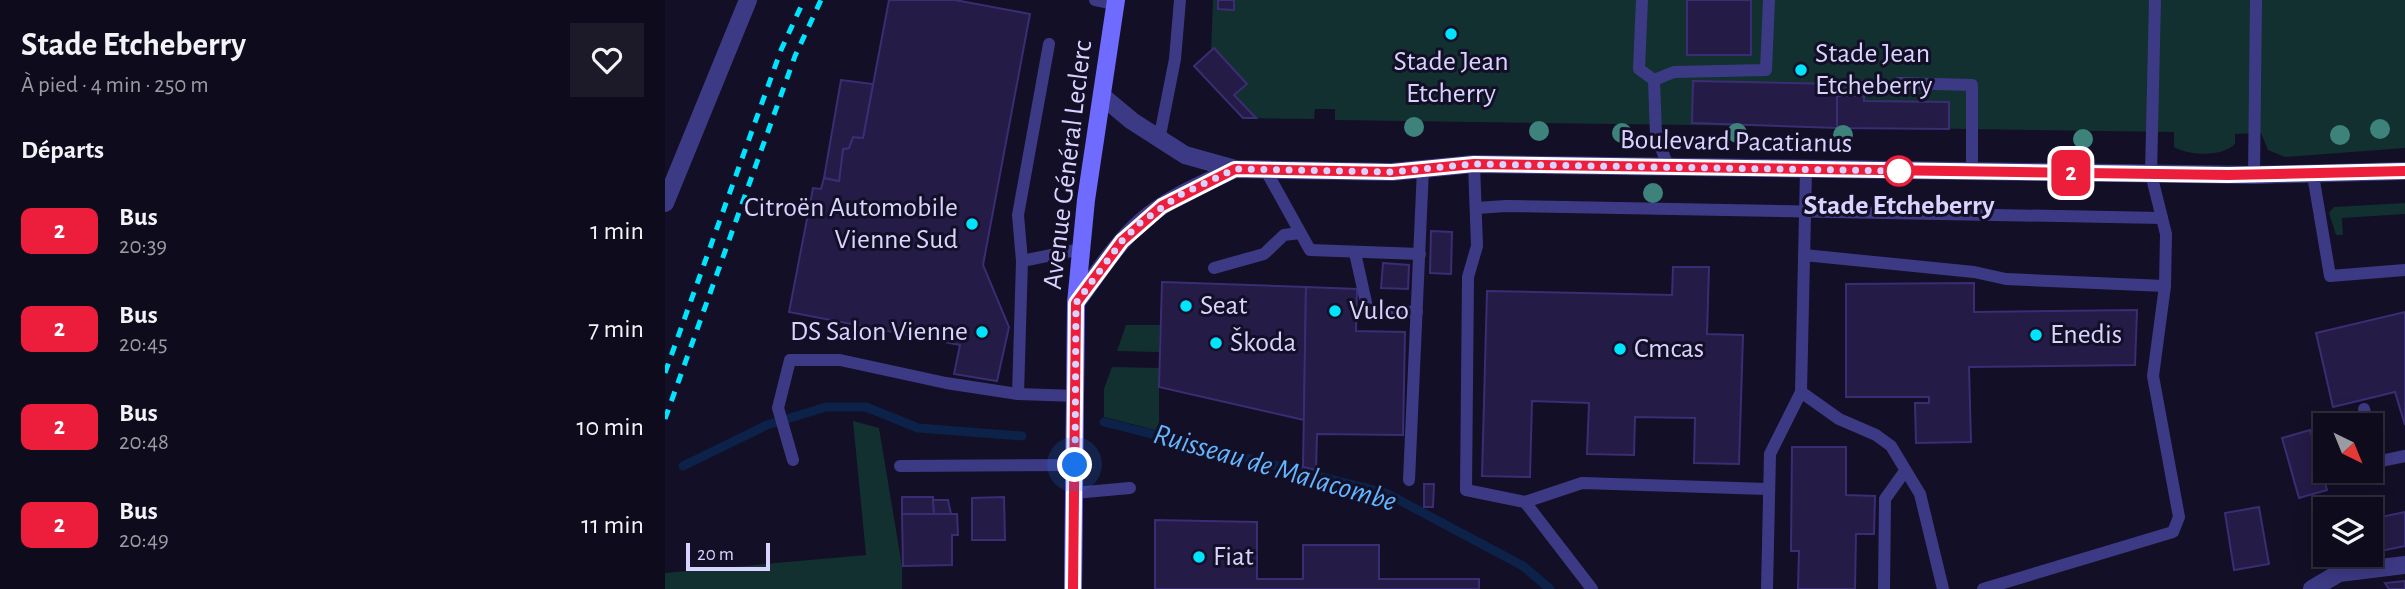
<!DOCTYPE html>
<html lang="fr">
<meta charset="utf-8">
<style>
body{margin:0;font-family:"Alegreya Sans",sans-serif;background:#1c1929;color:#f1f3f6;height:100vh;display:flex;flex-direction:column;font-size:26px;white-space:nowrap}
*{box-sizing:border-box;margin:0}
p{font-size:23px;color:#9b9ba3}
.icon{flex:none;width:38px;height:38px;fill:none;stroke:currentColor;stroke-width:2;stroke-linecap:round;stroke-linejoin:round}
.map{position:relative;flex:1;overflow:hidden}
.panel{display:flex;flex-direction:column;background:#0e0b1c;width:665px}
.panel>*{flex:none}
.badge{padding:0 14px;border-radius:10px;font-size:24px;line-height:46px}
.needle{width:46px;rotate:137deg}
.buttons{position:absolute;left:1648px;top:413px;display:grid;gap:14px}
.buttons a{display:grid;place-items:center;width:70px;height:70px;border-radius:0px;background:#0e0b1c;box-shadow:0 4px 18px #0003,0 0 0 2px #2e2b3b;font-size:35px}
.scale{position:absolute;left:21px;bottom:18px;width:84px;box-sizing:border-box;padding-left:7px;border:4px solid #d9d4ff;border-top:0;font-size:19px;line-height:24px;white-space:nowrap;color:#d9d4ff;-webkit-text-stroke:5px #130f26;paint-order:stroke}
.you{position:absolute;width:35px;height:35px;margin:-18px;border:5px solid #fff;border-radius:50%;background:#1a73e8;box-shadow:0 0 0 10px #1a73e833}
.map>.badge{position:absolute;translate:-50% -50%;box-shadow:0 0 0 4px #fff}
h2{padding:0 21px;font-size:26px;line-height:63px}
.round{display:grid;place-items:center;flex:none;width:74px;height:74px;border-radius:0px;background:#1c1929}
.headline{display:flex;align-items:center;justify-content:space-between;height:119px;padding:0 21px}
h1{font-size:33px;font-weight:700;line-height:52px}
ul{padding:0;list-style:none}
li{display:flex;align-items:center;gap:21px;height:98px;padding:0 21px}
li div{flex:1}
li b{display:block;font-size:26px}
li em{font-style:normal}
li .badge{min-width:77px;font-weight:700;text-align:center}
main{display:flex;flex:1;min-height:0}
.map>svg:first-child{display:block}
.green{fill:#12302f}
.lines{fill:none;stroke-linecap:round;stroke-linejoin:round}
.stream{stroke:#0c2248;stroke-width:9}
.building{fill:#241b47;stroke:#3b2d73;stroke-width:2}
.lane{stroke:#3d3a85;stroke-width:12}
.street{stroke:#3d3a85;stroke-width:18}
.secondary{stroke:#6f6bff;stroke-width:18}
.rail{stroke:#00e5ff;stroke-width:5;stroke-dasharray:10 9;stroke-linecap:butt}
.tree{fill:#3d827b}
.line-casing{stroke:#fff;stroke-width:16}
.line{stroke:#ed1e3c;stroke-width:10}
.walk{stroke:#d9d4ff;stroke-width:7;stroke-dasharray:0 12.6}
.poi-dot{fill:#00e5ff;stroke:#130f26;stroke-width:2.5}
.stop-dot{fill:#fff;stroke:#ed1e3c;stroke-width:3.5}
.labels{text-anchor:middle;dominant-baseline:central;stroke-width:6;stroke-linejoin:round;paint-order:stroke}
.poi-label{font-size:28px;fill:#d9d4ff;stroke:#130f26;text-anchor:start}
.street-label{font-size:28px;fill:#d9d4ff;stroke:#130f26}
.stop-label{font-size:28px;font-weight:bold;fill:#d9d4ff;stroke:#130f26}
.water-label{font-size:30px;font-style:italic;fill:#62b6ff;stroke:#130f26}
</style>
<main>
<section class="panel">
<div class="headline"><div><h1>Stade Etcheberry</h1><p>À pied · 4 min · 250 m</p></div><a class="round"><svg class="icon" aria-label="heart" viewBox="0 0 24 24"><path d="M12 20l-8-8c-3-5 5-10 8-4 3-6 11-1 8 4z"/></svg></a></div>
<h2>Départs</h2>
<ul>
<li><span class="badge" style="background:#ed1e3c;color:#fff">2</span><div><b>Bus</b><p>20:39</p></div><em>1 min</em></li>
<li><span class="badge" style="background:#ed1e3c;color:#fff">2</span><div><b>Bus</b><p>20:45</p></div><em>7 min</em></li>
<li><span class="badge" style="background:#ed1e3c;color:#fff">2</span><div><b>Bus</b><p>20:48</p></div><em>10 min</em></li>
<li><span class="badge" style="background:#ed1e3c;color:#fff">2</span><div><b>Bus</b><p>20:49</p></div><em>11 min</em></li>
</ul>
</section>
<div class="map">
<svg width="1740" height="589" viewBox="0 0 1740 589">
<rect width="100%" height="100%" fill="#130f26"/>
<g class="green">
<path d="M548,0H1740V148L1620,157L1603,150L1596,133L1570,134V144C1557,157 1524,156 1509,147V132L670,120V109H650L649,119L578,118L529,66L546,51Z"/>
<polygon points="1740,203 1740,214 1677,218 1678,235 1671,235 1664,213 1669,207"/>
<polygon points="461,325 495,325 494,352 452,351"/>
<polygon points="447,367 494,368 494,431 439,417 439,389"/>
<polygon points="188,421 214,428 237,566 237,589 0,589 0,573 201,555"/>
</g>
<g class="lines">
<g class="stream">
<polyline points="439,422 721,493 858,566 885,589"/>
<polyline points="18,466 102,425 161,407 201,407 253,428 357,436"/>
</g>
</g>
<g class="building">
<polygon points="224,0 290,0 365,14 318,265 344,327 332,381 289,374 295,345 124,312 148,188 156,189 159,178 174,181 178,149 184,148 188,137 198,138"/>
<polygon points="553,0 569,0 569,10 553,9"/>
<rect x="1022" y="0" width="64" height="55"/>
<polygon points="549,48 582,84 569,95 591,118 578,118 529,66"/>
<polygon points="176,80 208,84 198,138 188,137 184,148 178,149 174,181 159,178"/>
<polygon points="1028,81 1173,84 1172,128 1027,123"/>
<rect x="1181" y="81" width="27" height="10"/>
<polygon points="1172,96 1199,96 1199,101 1284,102 1284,129 1172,128"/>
<polygon points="766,231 787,232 786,274 765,273"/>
<polygon points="718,263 744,265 743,289 716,288"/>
<polygon points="1008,267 1044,267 1042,334 1078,335 1074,464 1029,463 1030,418 970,417 969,455 922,454 924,403 867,401 865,477 817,476 822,291 1007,295"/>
<polygon points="497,282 641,287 639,420 494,387"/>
<polygon points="1309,283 1309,312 1472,310 1470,365 1304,367 1306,442 1251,443 1250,403 1264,403 1264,397 1181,397 1181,284"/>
<polygon points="641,287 692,289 691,331 740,332 738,435 652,434 651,470 638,467"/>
<polygon points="1740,312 1740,425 1730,392 1668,407 1651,333"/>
<polygon points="1645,430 1662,490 1634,498 1617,438"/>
<polygon points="1127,447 1181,447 1181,495 1210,496 1209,534 1191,534 1190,589 1133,589 1134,551 1126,551"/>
<polygon points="759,484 769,484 768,507 759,507"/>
<polygon points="237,497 268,497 269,514 237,514"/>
<polygon points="339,497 340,540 307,540 307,498"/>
<polygon points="268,500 283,500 286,514 269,514"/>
<polygon points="1594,507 1604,564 1569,570 1560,513"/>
<polygon points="1740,512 1740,546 1706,553 1706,519"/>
<polygon points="237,514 292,514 293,535 287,535 287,565 238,566"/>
<polygon points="490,520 592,522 592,579 638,579 638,545 714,545 714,579 814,579 814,589 490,589"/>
<polygon points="1740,581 1740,589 1724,589 1720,583"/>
</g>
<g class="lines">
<g class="lane">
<polyline points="430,0 450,4"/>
<polyline points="977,0 974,69 989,80 991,135 1003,166"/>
<polyline points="989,80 1009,72 1101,70 1104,0"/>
<polyline points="1234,83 1307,85 1307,172"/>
<polyline points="494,140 510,59 515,0"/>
<polyline points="809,164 812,246 803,277 801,490 860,502 917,483 1102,489"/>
<polyline points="600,169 645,250 755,254"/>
<polyline points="1589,175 1591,0"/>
<polyline points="1648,175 1665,276 1740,270"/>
<polyline points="811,208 841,206 1497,218"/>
<polyline points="690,253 703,311 752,312"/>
<polyline points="1139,255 1309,272 1341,279 1500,286"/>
<polyline points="357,261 353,215 384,44"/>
<polyline points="549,268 599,254 619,235 635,233"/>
<polyline points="1136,392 1174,419 1211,435 1226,446 1255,494 1278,589"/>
<polyline points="353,394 411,396"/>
<polyline points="1699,409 1703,425"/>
<polyline points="1706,439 1711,462 1740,456"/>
<polyline points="128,460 113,408 125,360 175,360 281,383 353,394 357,261 416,249"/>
<polyline points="235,466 409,465"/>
<polyline points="744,480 758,169"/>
<polyline points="409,493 465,488"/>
<polyline points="860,502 927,589"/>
<polyline points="1102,589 1105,454 1136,392 1141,171"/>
<polyline points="1219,589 1220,499 1240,471"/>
<polyline points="1318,589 1508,532 1514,517 1488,376 1500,286 1501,234 1486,174 1490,0"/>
</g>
<g class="street">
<polyline points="437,96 467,121 520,155 570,169 727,172 809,164 1589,175 1740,171"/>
<polyline points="0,203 83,0"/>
<path d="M411,303C431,276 450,245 476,222C503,198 537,184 570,169"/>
<polyline points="1647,589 1674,573 1740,565"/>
</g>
<polyline class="secondary" points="408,589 411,303 421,200 451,0"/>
<g class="rail">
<polyline points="0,373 116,50 139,0"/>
<polyline points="0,419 130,56 156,0"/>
</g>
</g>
<g class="tree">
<circle cx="749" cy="127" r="10"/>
<circle cx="1715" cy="129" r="10"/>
<circle cx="874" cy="131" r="10"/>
<circle cx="957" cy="133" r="10"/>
<circle cx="1072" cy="133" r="10"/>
<circle cx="1178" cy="135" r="10"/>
<circle cx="1675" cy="135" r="10"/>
<circle cx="1418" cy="139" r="10"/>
<circle cx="988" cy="193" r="10"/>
</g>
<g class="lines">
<g class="line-casing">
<polyline id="line" points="408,589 411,303 457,241 497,206 570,169 727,172 809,164 1563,175 1740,171"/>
</g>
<use href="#line" class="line"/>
<polyline class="walk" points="410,465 411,303 457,241 475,223 515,195 570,169 727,172 809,164 1234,171"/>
</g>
<g class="poi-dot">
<circle cx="786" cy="34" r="7"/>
<circle cx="1136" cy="70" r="7"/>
<circle cx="307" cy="224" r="7"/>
<circle cx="521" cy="306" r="7"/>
<circle cx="670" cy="311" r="7"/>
<circle cx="317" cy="332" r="7"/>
<circle cx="1371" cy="335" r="7"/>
<circle cx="551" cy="343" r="7"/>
<circle cx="955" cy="349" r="7"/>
<circle cx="534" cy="557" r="7"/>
</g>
<circle class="stop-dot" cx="1234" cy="171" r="14"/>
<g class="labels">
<g class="poi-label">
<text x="1150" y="54">Stade Jean<tspan x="1150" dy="32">Etcheberry</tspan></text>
<text x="786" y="62" text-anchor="middle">Stade Jean<tspan x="786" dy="32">Etcherry</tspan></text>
<text x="293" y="208" text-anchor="end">Citroën Automobile<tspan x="293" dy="32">Vienne Sud</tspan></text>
<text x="535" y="306">Seat</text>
<text x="684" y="311">Vulco</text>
<text x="303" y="332" text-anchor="end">DS Salon Vienne</text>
<text x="1385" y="335">Enedis</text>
<text x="565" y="343">Škoda</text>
<text x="969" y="349">Cmcas</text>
<text x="548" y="557">Fiat</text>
</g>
<g class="street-label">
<text transform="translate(1071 142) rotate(1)">Boulevard Pacatianus</text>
<text transform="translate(403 165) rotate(-83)">Avenue Général Leclerc</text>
</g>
<g class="stop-label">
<text x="1234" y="206">Stade Etcheberry</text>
</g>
<g class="water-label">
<text transform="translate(610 468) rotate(16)">Ruisseau de Malacombe</text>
</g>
</g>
</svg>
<div class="buttons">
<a><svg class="needle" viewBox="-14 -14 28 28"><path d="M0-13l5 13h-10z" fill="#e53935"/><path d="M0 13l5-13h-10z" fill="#9b9ba3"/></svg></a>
<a><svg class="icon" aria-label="layers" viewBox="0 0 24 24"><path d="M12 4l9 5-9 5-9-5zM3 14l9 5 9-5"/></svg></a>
</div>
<div class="scale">20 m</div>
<div class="you" style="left:410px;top:465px"></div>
<b class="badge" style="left:1406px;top:173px;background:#ed1e3c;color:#fff">2</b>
</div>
</main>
